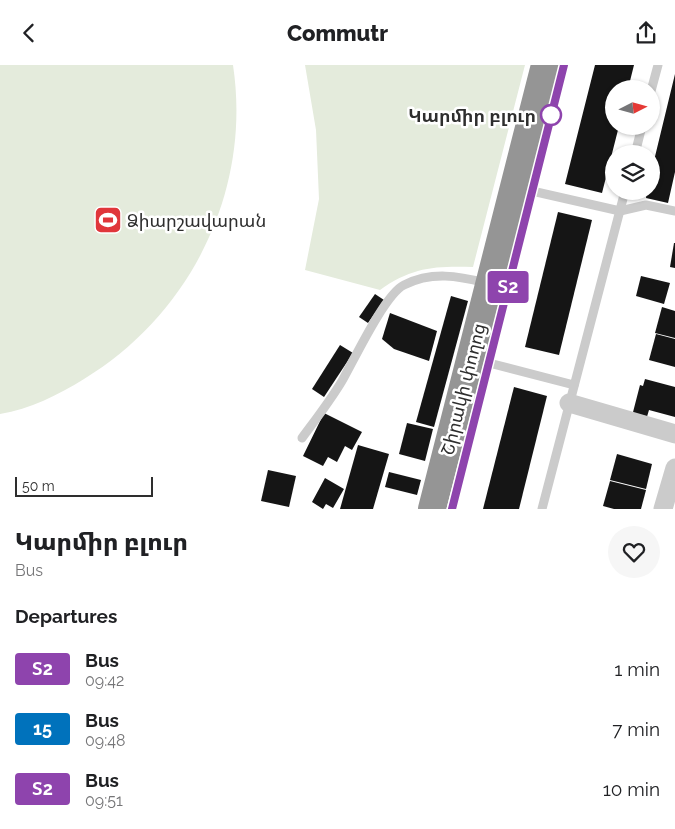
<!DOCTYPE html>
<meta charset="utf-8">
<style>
body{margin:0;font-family:Raleway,"Noto Sans Armenian",sans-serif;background:#f6f6f6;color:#202124;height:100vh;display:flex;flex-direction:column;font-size:19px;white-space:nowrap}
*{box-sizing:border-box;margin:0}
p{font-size:16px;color:#757577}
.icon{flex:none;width:28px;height:28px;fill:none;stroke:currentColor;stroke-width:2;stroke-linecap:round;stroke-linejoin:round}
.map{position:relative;height:444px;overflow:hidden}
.sheet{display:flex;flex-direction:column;background:#fff;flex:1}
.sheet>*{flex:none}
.badge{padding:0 10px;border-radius:4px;font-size:18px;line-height:32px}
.needle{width:32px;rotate:84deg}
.fabs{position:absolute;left:605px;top:15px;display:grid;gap:10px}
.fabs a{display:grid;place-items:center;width:55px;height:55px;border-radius:50%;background:#fff;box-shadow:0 1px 4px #0004;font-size:25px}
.scale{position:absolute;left:15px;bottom:12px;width:138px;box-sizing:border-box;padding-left:5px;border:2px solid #2e2e2e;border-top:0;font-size:14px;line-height:18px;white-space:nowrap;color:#2e2e2e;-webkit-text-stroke:4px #fff;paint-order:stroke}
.map>.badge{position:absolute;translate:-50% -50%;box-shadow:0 0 0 2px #fff}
h2{padding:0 15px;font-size:19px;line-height:45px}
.round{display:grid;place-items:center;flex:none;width:52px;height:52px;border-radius:26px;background:#f6f6f6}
.head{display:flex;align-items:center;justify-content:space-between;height:85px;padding:0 15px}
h1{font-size:24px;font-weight:800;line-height:38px}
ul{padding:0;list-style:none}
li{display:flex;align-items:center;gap:15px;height:60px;padding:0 15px}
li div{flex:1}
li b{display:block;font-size:19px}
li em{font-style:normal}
li .badge{min-width:55px;font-weight:700;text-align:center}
header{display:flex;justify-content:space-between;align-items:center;height:65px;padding:0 15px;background:#fff;font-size:22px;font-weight:800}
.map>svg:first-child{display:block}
.green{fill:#e4ebdc}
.building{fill:#151515}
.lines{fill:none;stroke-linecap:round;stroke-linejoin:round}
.lane{stroke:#cbcbcb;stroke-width:9}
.street{stroke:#cbcbcb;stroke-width:19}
.highway{stroke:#959595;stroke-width:28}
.line-casing{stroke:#fff;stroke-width:11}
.line{stroke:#8e44ad;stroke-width:8}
.stop-dot{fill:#fff;stroke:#8e44ad;stroke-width:2.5}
.labels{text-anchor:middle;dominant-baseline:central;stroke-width:5;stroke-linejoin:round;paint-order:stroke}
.stop-label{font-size:18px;font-weight:bold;fill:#2e2e2e;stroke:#fff;text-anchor:end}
.poi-label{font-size:18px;fill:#2e2e2e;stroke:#fff;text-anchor:start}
.street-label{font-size:18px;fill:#2e2e2e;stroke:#fff}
</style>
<header><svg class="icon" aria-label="back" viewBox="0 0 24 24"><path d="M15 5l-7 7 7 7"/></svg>Commutr<svg class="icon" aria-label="share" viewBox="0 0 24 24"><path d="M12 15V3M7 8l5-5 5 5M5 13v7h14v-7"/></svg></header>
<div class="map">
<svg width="675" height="444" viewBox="0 0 675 444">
<rect width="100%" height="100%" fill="#fff"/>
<g class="green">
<path d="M0,0H233C252,125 191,249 84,314C58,330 30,344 0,349Z"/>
<path d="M305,0H525L473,202C435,201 412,202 380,225L305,205L319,134L316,65Z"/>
</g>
<g class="building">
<polygon points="595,0 634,0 628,24 614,24 614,61 619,61 602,128 565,119"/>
<polygon points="675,9 675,107 668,138 646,133 647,126 651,126 651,108"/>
<polygon points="558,147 592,155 559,290 525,282"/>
<polygon points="674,178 675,178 675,203 670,202"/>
<polygon points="641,211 670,218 664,239 636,231"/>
<polygon points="375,229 384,235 368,258 359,252"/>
<polygon points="451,231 468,236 434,362 416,357"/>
<polygon points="662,242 675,246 675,273 655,268"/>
<polygon points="390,248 437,266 429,296 394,284 382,274"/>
<polygon points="656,269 675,274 675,302 649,295"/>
<polygon points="340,280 353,288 324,332 312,324"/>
<polygon points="645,314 675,322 675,352 649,345 646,355 632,351 640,320 643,321"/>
<polygon points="514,322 547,331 519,444 483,444"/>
<polygon points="324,348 362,367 352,385 345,381 337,397 328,392 323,401 303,391"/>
<polygon points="407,358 433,364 425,396 399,389"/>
<polygon points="358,380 389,389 373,444 340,444"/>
<polygon points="617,389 652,399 646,424 610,415"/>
<polygon points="268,405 296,411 289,442 261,436"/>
<polygon points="389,407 421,415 417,430 385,422"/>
<polygon points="325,413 344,424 333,443 326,439 323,444 312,437"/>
<polygon points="610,416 646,425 641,444 614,444 603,441"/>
</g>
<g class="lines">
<g class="lane">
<polyline points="651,26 658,0"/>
<polyline points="635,89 642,61"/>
<polyline points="532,126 620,146 646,140 675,146"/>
<polyline points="489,298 574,320"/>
<path d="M302,373C316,354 330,336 342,316C354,295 385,229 404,220C432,206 458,211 487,218"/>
<polyline points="542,444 625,126"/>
</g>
<g class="street">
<polyline points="569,338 675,369"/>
<polyline points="663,444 675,403"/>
</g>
<polyline class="highway" points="432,444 545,0"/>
</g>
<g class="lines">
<g class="line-casing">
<polyline id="line" points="452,444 564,0"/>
</g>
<use href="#line" class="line"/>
</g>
<defs>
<g id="stadium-square" transform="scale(1.4375)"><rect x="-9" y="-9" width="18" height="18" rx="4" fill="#e0363b" stroke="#fff"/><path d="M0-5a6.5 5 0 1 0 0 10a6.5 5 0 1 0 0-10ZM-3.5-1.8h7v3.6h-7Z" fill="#fff"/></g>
</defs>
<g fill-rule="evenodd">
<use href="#stadium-square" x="108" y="155"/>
</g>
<circle class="stop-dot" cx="551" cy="50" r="10"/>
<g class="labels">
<g class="stop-label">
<text x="536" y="50">Կարմիր բլուր</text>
</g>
<g class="poi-label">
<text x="127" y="155">Ձիարշավարան</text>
</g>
<g class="street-label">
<text transform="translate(463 324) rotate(-76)">Շիրակի փողոց</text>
</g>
</g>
</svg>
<div class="fabs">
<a><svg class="needle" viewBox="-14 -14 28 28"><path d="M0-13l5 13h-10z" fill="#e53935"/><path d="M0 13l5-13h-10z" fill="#757577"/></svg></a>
<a><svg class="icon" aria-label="layers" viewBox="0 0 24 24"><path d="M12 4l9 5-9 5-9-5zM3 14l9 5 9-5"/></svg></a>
</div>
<div class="scale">50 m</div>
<b class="badge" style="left:508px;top:222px;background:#8e44ad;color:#fff">Տ2</b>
</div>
<section class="sheet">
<div class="head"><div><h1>Կարմիր բլուր</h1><p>Bus</p></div><a class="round"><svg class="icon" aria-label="heart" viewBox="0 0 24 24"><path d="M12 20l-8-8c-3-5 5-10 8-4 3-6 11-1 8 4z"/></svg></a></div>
<h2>Departures</h2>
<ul>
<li><span class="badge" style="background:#8e44ad;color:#fff">Տ2</span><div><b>Bus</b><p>09:42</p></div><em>1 min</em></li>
<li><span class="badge" style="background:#0072bc;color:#fff">15</span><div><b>Bus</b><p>09:48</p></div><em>7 min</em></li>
<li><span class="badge" style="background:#8e44ad;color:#fff">Տ2</span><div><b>Bus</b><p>09:51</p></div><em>10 min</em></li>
</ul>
</section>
